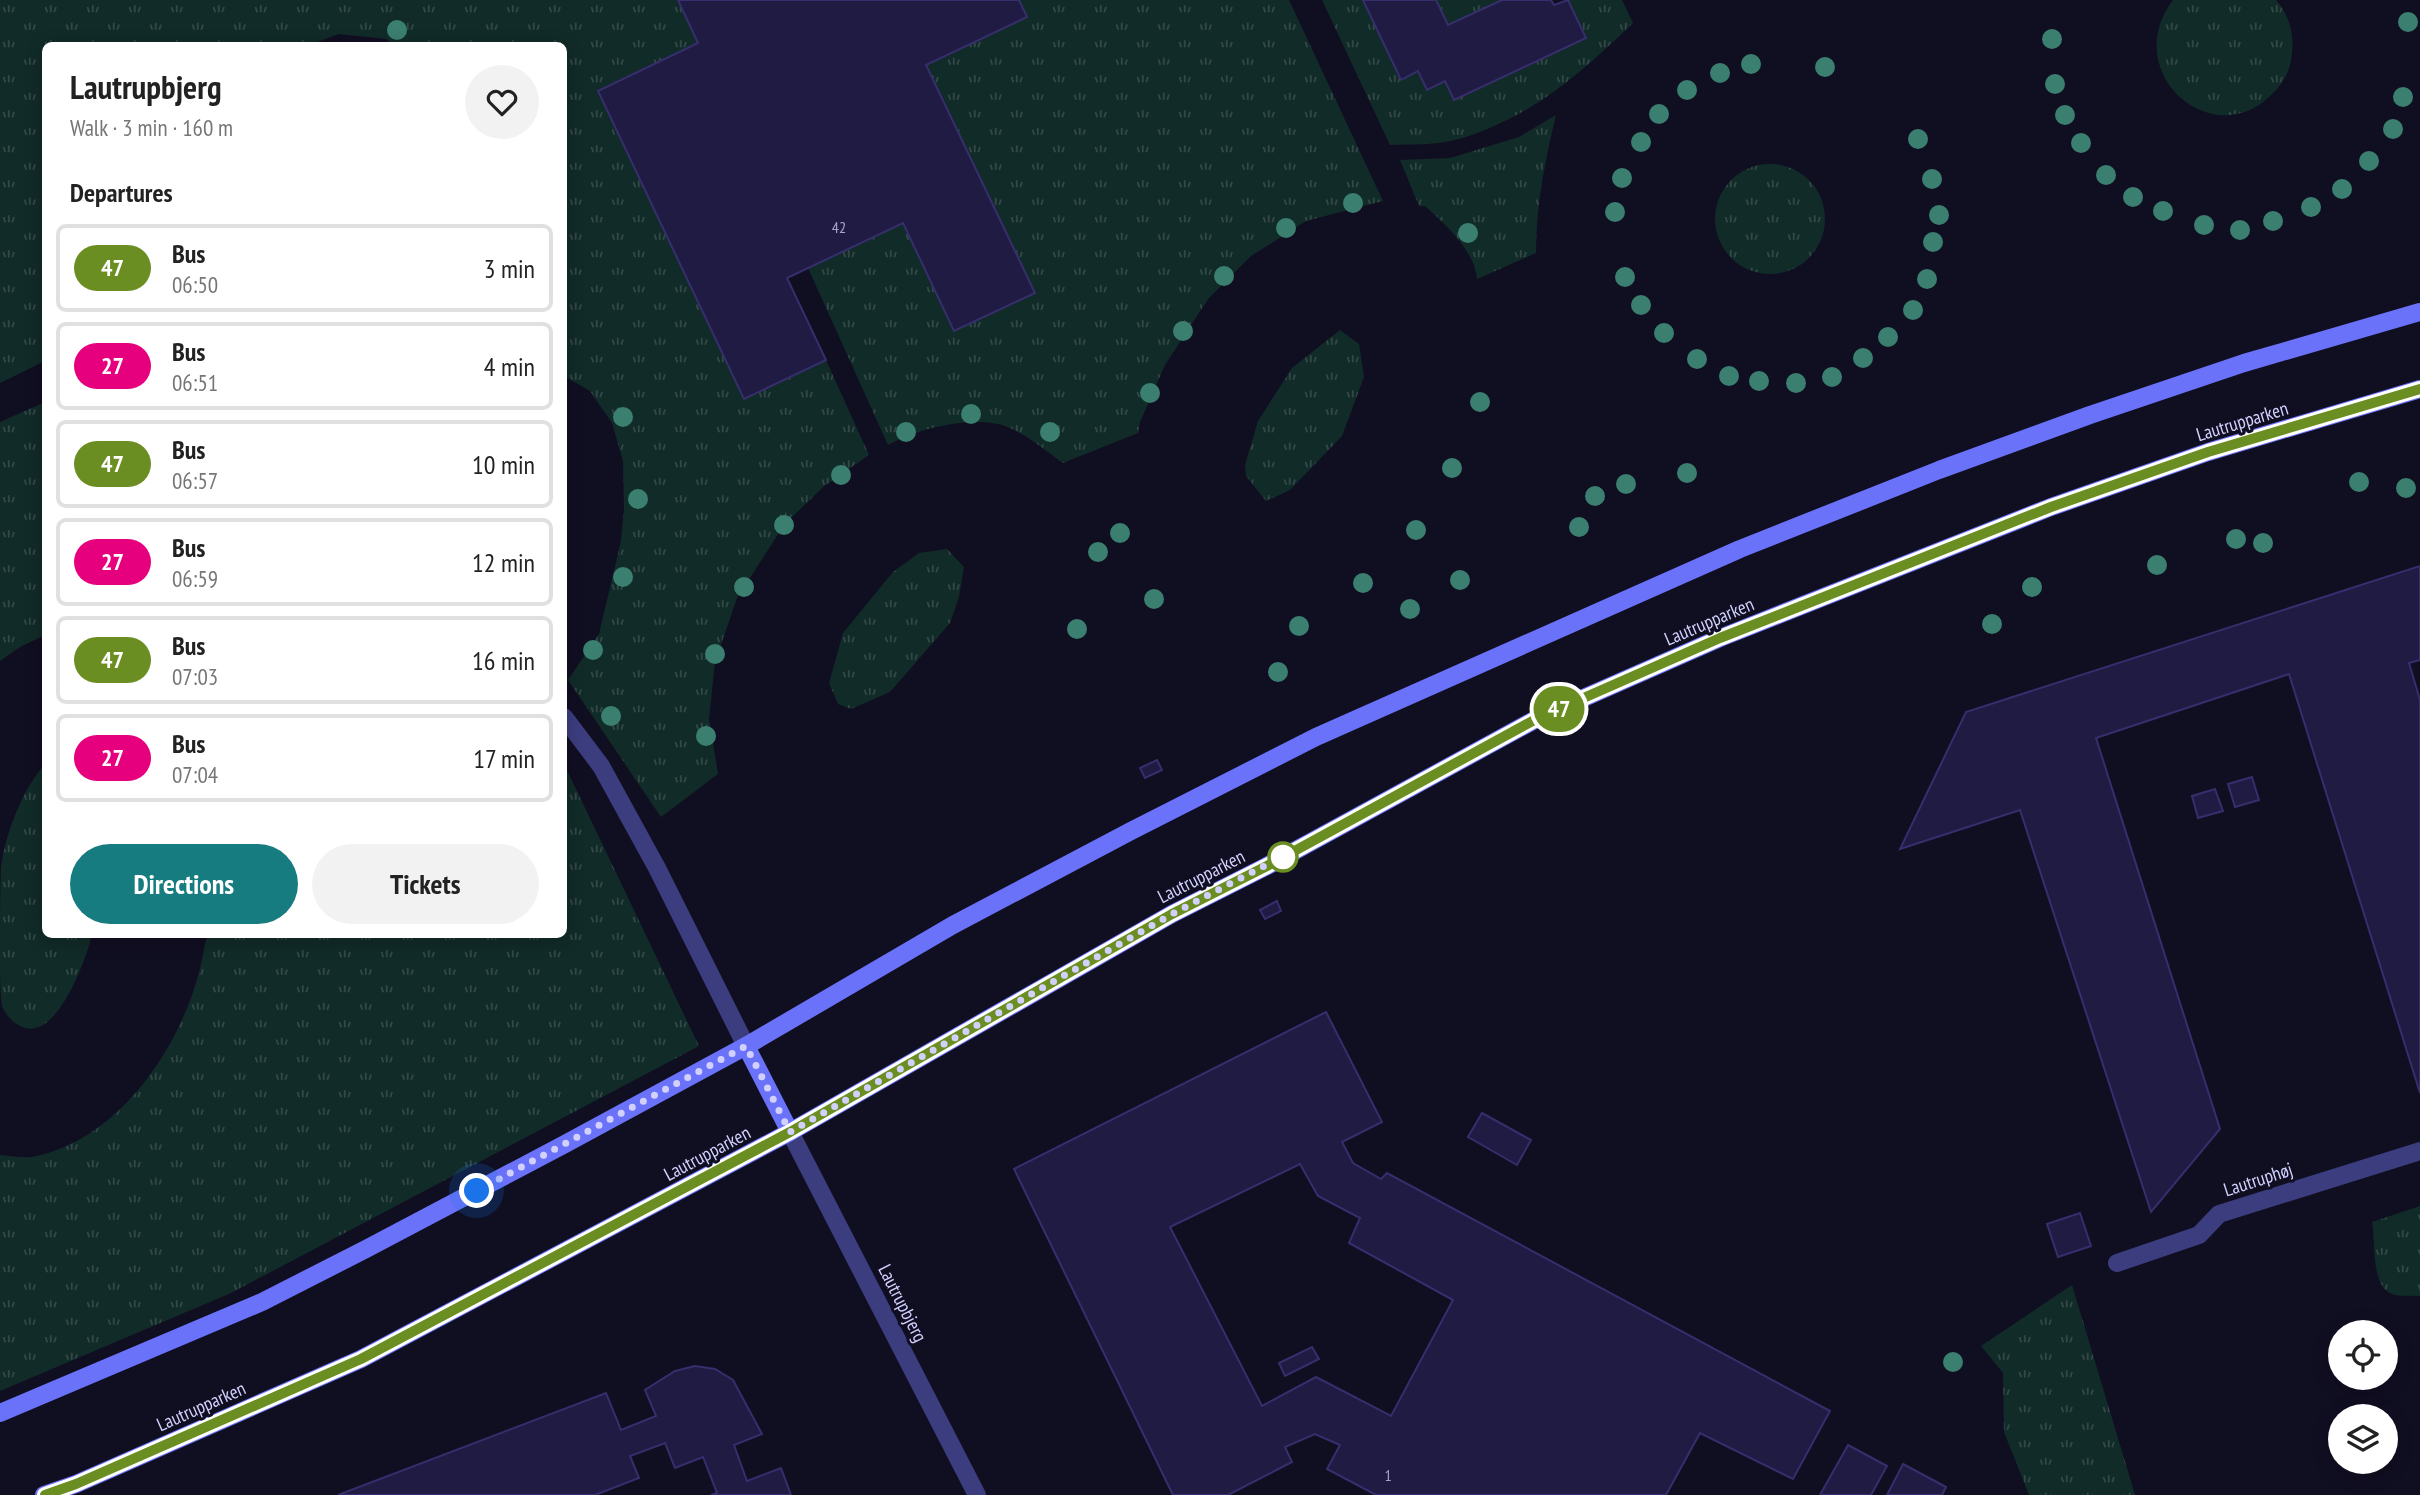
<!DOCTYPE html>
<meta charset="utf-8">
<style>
body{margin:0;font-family:"PT Sans Narrow",sans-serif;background:#f2f2f2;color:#222;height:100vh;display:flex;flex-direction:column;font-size:26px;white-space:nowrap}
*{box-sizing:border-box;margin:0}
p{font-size:23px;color:#767676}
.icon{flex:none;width:38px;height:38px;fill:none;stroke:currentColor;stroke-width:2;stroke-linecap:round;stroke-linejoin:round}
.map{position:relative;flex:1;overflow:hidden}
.drawer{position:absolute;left:42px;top:42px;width:525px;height:896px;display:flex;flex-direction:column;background:#fff;border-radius:10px;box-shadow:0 4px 18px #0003}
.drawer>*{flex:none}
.badge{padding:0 14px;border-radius:23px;font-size:24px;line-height:46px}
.fabs{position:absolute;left:2328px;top:1320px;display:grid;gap:14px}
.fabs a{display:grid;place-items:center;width:70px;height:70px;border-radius:50%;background:#fff;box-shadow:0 4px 18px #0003;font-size:35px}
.you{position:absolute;width:35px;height:35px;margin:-18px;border:5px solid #fff;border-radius:50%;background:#1a73e8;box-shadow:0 0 0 10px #1a73e833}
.map>.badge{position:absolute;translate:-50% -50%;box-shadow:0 0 0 4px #fff}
h2{padding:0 28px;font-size:26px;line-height:63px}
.round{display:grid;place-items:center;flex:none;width:74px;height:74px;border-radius:37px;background:#f2f2f2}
.overview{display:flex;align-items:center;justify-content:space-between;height:119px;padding:0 28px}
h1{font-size:33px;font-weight:800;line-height:52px}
.cta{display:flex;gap:14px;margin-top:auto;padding:14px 28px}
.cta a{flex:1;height:80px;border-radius:42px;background:#167c7f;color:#fff;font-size:28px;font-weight:800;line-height:80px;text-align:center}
.cta a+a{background:#f2f2f2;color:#222}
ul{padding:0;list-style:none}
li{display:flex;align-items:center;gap:21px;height:88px;margin:0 14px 10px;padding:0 14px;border:4px solid #e0e0e0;border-radius:10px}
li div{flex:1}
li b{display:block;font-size:26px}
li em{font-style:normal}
li .badge{min-width:77px;font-weight:700;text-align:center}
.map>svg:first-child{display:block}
.grass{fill:url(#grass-tufts)}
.building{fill:#201b42;stroke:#362e6d;stroke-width:2;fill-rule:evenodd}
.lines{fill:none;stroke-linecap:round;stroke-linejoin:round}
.lane{stroke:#3b3d7f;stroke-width:18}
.street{stroke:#3b3d7f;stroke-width:18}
.secondary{stroke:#6b72fa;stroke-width:18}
.tree{fill:#3b7f71}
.line-casing{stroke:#fff;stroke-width:16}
.line{stroke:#6b8e23;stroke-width:10}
.walk{stroke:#d2d0fd;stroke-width:7;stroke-dasharray:0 12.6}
.stop-dot{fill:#fff;stroke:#6b8e23;stroke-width:3.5}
.labels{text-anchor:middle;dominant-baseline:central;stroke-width:6;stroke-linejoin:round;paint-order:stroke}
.number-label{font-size:16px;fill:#a6a3ce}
.street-label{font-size:19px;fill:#d2d0fd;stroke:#100e21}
</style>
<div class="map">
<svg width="2420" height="1495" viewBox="0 0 2420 1495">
<defs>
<pattern id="grass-tufts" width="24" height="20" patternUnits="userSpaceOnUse" patternTransform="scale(1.75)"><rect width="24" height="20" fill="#112b28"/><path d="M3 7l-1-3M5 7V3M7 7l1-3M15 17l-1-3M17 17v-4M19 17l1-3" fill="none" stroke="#334948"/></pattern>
</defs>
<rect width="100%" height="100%" fill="#100e21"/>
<g class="grass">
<polygon points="0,0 678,0 698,43 598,91 744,398 826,360 869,455 823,487 784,525 737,598 715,662 709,719 718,774 661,817 568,680 599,634 621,541 624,508 623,461 612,423 590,391 564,376 564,46 395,46 386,39 339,34 306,46 46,46 45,361 0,383"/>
<path d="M1019,0H1289L1383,201L1306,221L1251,256L1208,299L1165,365L1140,422L1138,433L1063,463C1044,450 1021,429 998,424C966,417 916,429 888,445L808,268L903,223L954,331L1034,293L926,65L1027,17Z"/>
<path d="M1322,0H1363L1400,79L1418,71L1427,89L1445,81L1454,100L1585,38L1568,0H1622L1633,23C1586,68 1546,105 1485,130C1470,136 1455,141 1439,143C1423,145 1406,144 1390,145Z"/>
<polygon points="1436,0 1502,0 1448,25"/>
<path d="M2173,0H2276C2291,17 2295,38 2291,60C2289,74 2281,86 2270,96C2211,153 2119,72 2173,0Z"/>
<path d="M1556,115C1545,161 1536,205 1536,253L1477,279C1475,251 1445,224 1425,206H1419L1400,160L1450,158L1519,137Z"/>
<circle cx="1770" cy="219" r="55"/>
<polygon points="1340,330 1359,344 1364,377 1342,436 1290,490 1266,501 1246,476 1245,465 1258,421 1292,368"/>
<polygon points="45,402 45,635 20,647 0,661 0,422"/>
<polygon points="947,549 964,567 959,597 950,623 890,692 851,709 838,704 829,683 843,633 893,572 919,553"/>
<path d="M45,764L46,934L92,935C86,959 56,1045 20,1026C11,1021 6,1015 2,1006C0,992 0,969 0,953C0,925 0,894 1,867C6,832 22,790 45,764Z"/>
<path d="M564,764L699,1046L231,1293L0,1391V1155C12,1156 26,1159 37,1156C118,1138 177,1052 198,976C202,963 204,948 207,935L564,934Z"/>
<path d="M2420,1206V1296C2412,1295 2400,1297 2392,1294C2370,1286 2376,1240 2372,1222Z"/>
<polygon points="2072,1285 2135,1495 2029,1495 2004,1432 2003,1373 1981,1346"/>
</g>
<g class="building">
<polygon points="678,0 1019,0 1027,17 926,65 1035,293 954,331 903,223 787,278 826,360 744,399 598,91 698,43"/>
<polygon points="1363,0 1436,0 1448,25 1502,0 1551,0 1554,5 1568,0 1586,38 1454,100 1445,81 1427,90 1418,71 1401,80"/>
<polygon points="2420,566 2420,660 2409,663 2420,700 2420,1093 2289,674 2096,738 2220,1129 2151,1212 2020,810 1900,849 1966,712"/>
<polygon points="1157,760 1162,770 1145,778 1140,768"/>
<polygon points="2252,777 2259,800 2235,807 2228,784"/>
<polygon points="2215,789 2223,811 2198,818 2192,796"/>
<polygon points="1277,901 1281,911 1265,919 1260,910"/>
<path d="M1326,1012L1382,1122L1342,1142L1353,1163L1381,1179L1387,1173L1830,1411L1793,1479L1700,1433L1666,1495H1376L1327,1469L1340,1445L1315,1434L1285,1447L1292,1462L1228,1495H1173L1014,1169ZM1300,1164L1318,1196L1360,1218L1349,1243L1453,1300L1391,1416L1316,1377L1262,1406L1170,1227Z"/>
<polygon points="1482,1113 1531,1140 1517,1165 1468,1137"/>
<polygon points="2080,1213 2091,1246 2058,1257 2047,1224"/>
<polygon points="1312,1347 1319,1359 1285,1376 1279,1363"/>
<polygon points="695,1366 715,1369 733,1380 762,1434 734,1445 747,1481 781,1468 791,1495 711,1495 717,1493 703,1457 675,1468 665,1443 630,1456 639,1478 595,1495 338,1495 606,1393 621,1430 656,1416 645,1390 675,1371"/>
<polygon points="1848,1445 1887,1466 1871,1495 1820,1495"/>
<polygon points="1903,1464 1946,1487 1942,1495 1887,1495"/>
</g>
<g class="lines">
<g class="lane">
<polyline points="564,717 601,766 657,868 746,1046"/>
<polyline points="2117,1263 2199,1235 2219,1214 2420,1151"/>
</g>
<polyline class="street" points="790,1132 977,1495"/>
<g class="secondary">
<polyline points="746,1046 790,1132"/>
<polyline points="0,1413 262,1302 366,1249 565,1144 746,1046 953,925 1131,831 1316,737 1740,549 1939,470 2090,415 2244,363 2420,312"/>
<polyline points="44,1495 76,1484 361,1359 790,1132 1172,914 1267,866 1538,718 1720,638 2051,507 2208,452 2420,389"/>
</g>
</g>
<g class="tree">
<circle cx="2408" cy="22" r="10"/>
<circle cx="397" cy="30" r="10"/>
<circle cx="2052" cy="39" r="10"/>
<circle cx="1751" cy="64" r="10"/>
<circle cx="1825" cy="67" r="10"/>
<circle cx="1720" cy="73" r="10"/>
<circle cx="2055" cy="84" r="10"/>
<circle cx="1687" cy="90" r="10"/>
<circle cx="2403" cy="97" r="10"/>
<circle cx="1659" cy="114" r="10"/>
<circle cx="2065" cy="115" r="10"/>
<circle cx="2393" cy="129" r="10"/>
<circle cx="1918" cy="139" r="10"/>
<circle cx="1641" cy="142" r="10"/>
<circle cx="2081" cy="143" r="10"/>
<circle cx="2369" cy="161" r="10"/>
<circle cx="2106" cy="175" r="10"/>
<circle cx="1622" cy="178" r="10"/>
<circle cx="1932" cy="179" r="10"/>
<circle cx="2342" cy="189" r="10"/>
<circle cx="2133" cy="197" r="10"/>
<circle cx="1353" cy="203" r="10"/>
<circle cx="2311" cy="207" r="10"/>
<circle cx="2163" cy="211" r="10"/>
<circle cx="1615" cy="212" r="10"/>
<circle cx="1939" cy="215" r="10"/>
<circle cx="2273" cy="221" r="10"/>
<circle cx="2204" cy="225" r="10"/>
<circle cx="1286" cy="228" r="10"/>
<circle cx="2240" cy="230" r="10"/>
<circle cx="1468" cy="233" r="10"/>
<circle cx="1933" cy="242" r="10"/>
<circle cx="1224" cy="276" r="10"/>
<circle cx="1625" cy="277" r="10"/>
<circle cx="1927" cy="279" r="10"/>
<circle cx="1641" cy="305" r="10"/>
<circle cx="1913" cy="310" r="10"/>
<circle cx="1183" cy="331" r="10"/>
<circle cx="1664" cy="333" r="10"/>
<circle cx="1888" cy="337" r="10"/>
<circle cx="1863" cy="358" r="10"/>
<circle cx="1697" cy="359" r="10"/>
<circle cx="1729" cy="376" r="10"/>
<circle cx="1832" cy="377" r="10"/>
<circle cx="1759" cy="381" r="10"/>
<circle cx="1796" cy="383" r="10"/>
<circle cx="1150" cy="393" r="10"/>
<circle cx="1480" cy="402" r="10"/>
<circle cx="971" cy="414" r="10"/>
<circle cx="623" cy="417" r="10"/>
<circle cx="906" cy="432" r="10"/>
<circle cx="1050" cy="432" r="10"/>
<circle cx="1452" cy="468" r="10"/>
<circle cx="1687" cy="473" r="10"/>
<circle cx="841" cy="475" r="10"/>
<circle cx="2359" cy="482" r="10"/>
<circle cx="1626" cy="484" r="10"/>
<circle cx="2406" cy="488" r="10"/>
<circle cx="1595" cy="496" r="10"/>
<circle cx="638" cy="499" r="10"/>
<circle cx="784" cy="525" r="10"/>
<circle cx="1579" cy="527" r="10"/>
<circle cx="1416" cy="530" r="10"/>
<circle cx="1120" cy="533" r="10"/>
<circle cx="2236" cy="539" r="10"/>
<circle cx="2263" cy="543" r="10"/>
<circle cx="1098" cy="552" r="10"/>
<circle cx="2157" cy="565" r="10"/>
<circle cx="623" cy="577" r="10"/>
<circle cx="1460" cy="580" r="10"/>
<circle cx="1363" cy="583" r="10"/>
<circle cx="744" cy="587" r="10"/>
<circle cx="2032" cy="587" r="10"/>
<circle cx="1154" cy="599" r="10"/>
<circle cx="1410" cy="609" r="10"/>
<circle cx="1992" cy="624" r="10"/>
<circle cx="1299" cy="626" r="10"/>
<circle cx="1077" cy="629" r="10"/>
<circle cx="593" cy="650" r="10"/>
<circle cx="715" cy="654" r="10"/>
<circle cx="1278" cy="672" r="10"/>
<circle cx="611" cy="716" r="10"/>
<circle cx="706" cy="736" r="10"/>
<circle cx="1953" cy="1362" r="10"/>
</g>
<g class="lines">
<g class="line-casing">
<polyline id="line" points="45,1495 76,1484 361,1359 790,1132 1172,914 1267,866 1538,718 1720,638 2051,507 2208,452 2420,389"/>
</g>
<use href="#line" class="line"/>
<polyline class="walk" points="477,1191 746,1046 790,1132 1172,914 1289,853 1283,857"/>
</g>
<circle class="stop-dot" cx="1283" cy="857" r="14"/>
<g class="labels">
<g class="number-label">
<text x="839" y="227">42</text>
<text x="1388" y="1475">1</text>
</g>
<g class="street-label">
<text transform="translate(2242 421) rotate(-17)">Lautrupparken</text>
<text transform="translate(1709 621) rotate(-23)">Lautrupparken</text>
<text transform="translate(1201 876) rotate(-27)">Lautrupparken</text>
<text transform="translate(707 1153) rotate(-28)">Lautrupparken</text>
<text transform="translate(2258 1179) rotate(-18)">Lautruphøj</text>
<text transform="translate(903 1303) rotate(63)">Lautrupbjerg</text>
<text transform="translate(201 1406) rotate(-24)">Lautrupparken</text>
</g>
</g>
</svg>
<div class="fabs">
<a><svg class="icon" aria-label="locate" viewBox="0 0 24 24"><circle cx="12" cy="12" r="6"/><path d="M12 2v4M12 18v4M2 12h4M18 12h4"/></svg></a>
<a><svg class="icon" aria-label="layers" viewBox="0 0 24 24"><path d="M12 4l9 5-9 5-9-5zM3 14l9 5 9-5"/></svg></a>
</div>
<div class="you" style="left:477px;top:1191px"></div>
<b class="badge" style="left:1559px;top:709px;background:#6b8e23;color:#fff">47</b>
<section class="drawer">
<div class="overview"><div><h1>Lautrupbjerg</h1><p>Walk · 3 min · 160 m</p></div><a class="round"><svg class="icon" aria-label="heart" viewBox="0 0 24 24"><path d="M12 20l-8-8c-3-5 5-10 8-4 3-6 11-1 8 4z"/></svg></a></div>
<h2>Departures</h2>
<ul>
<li><span class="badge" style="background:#6b8e23;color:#fff">47</span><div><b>Bus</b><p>06:50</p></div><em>3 min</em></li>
<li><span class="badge" style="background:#e6007e;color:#fff">27</span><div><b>Bus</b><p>06:51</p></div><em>4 min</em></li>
<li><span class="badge" style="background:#6b8e23;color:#fff">47</span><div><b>Bus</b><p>06:57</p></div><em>10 min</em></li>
<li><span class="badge" style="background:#e6007e;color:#fff">27</span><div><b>Bus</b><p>06:59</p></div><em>12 min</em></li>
<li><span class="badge" style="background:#6b8e23;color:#fff">47</span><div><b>Bus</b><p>07:03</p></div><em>16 min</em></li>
<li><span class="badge" style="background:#e6007e;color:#fff">27</span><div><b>Bus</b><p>07:04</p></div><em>17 min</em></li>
</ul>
<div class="cta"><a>Directions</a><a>Tickets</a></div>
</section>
</div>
